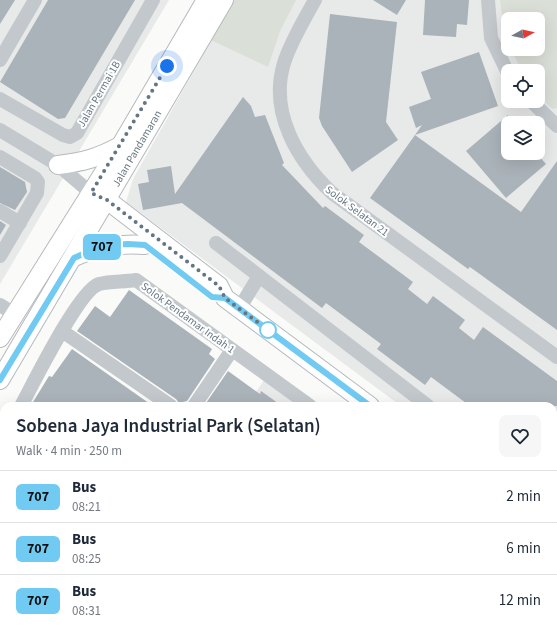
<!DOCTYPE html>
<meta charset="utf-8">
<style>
body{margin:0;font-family:"Source Sans 3",sans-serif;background:#f6f6f7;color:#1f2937;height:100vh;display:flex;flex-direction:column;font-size:15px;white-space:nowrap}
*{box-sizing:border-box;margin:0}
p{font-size:13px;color:#747a83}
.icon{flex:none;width:22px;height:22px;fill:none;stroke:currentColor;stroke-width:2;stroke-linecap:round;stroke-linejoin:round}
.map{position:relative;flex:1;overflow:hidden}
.side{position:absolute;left:0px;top:402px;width:557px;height:232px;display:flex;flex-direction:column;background:#fff;border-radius:12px 12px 0 0;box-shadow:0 4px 16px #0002}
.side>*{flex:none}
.badge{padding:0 8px;border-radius:6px;font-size:14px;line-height:26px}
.needle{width:26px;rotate:82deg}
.tools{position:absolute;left:501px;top:12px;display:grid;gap:8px}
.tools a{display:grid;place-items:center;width:44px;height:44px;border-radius:8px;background:#fff;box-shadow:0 4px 16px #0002;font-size:20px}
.you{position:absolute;width:20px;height:20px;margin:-10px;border:3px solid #fff;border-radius:50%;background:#1a73e8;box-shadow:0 0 0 6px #1a73e833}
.map>.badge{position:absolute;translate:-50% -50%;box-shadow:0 0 0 2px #fff}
.round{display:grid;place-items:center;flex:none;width:42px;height:42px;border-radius:8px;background:#f6f6f7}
.overview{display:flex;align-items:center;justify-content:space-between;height:68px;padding:0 16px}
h1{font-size:19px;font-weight:600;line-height:30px}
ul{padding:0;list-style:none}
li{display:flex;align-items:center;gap:12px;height:52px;padding:0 16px;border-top:1px solid #e0e1e3}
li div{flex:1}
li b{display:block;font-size:15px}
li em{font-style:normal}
li .badge{min-width:44px;font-weight:700;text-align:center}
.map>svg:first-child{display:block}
.built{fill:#e8e9e9;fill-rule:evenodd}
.green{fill:#dadfd7}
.building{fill:#aab3b9}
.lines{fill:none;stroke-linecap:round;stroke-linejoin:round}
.major-casing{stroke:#b5babe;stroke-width:20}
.minor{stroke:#c3c8cc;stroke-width:14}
.major{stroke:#fff;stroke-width:18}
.line-casing{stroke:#fff;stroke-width:9}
.line{stroke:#71caf2;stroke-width:6}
.walk{stroke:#657683;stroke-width:4;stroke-dasharray:0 7.2}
.stop-dot{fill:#fff;stroke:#71caf2;stroke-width:2}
.labels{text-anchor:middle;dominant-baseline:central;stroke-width:4;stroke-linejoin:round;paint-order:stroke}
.street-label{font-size:11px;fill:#657683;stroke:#fff}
</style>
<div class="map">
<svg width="557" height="634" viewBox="0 0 557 634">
<rect width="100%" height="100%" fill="#fafaf8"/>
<g class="built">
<polygon points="0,0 169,0 0,284"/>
<path d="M234,0H557V522L553,519V406H401L126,202L133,179ZM508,19H538V49H508ZM508,71H538V101H508ZM508,123H538V153H508Z"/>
<polygon points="265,379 303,406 246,406"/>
<polygon points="553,588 557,591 557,634 538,634 533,630 553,630"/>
</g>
<g class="green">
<polygon points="234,0 296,0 280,31 268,67 211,40"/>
<polygon points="500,0 557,0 557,108 552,109 538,94 538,71 522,71 511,49 538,49 538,19 508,19 508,42 502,15"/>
<polygon points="0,502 4,504 4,630 189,630 191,634 0,634"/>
<polygon points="448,630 461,630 466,634 441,634 443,631"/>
</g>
<g class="building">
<polygon points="0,0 15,0 0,24"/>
<polygon points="48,0 135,0 65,118 58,119 0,82"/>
<polygon points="373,0 406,0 397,15"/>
<polygon points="425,0 469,0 467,25 457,24 456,37 423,35"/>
<polygon points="330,14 397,22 386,122 398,140 352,172 322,126 319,118"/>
<polygon points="479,52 498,106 415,135 422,125 416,128 409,107 431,99 421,72"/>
<polygon points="243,97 251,106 255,117 265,115 284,163 282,165 323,208 325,206 364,235 359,242 413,282 408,289 427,304 433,296 465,320 459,328 474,340 483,327 557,381 557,406 470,406 431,377 425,385 377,349 381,344 326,303 322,308 182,203 143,210 138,184 149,182 147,170 171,166 175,194"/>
<polygon points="508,115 508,153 536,153 546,164 506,198 466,151"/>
<polygon points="415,135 521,212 557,161 557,330 470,267 468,269 370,198"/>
<polygon points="0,167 25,182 27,192 15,210 0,203"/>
<polygon points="0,221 6,225 0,235"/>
<polygon points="129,290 212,349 209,354 215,359 187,401 179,403 176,399 77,331 95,306 110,317"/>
<polygon points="72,349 89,361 153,406 39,406 33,402 49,376 52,377"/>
<polygon points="228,371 260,394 261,391 282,406 204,406"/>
</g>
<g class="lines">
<g class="major-casing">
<g id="major">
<path d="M58,165C83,162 98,158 120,146"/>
<polyline points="97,196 107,200 219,286 225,298 370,406"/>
<path d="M74,257C98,247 119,243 145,245"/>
<polyline points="0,338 121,145 206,0"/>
<path id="s1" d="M0,380L224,0"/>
<polyline points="553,542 557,544"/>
</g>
</g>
<g class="minor">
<path d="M315,0C304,20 291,41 284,63C269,112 297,160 332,193L557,357"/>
<polyline points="488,0 491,38 508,73"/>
<polyline points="0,60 35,0"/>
<polyline points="0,99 63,135 70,137 77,133 153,0"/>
<polyline points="531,101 557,126"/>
<polyline points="0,130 58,165 91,193"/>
<polyline points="0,157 35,178 38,182 37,193 0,256"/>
<polyline points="0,211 20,223"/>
<polyline points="216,243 259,276 239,309"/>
<polyline points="259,276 428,406"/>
<polyline points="0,305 14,314"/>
<polyline points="62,331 171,406"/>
<path d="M21,406C33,384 79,290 99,284C110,281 124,282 136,280L310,406"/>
<polyline points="194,406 232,350"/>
<polyline points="0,445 4,438"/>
<polyline points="0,489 4,491"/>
<polyline points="553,583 557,586"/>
<polyline points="197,630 203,634"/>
<polyline points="467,630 472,634"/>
<polyline points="538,630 543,634"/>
<polyline points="243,634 245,630"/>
<polyline points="336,634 338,630"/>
<polyline points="436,634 438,630"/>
</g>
<use href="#major" class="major"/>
</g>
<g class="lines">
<g class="line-casing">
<polyline id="line" points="0,380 74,258 92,250 111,245 128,244 145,245 212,297 225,298 370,406"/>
</g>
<use href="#line" class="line"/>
<polyline class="walk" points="167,66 91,193 107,200 219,286 225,298 268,330"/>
</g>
<circle class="stop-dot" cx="268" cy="330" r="8"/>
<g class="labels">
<g class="street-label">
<text transform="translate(99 94) rotate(-60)">Jalan Permai 1B</text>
<text stroke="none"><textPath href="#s1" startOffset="269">Jalan Pandamaran</textPath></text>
<text transform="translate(357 211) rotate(37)">Solok Selatan 21</text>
<text transform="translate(188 318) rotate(36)">Solok Pendamar Indah 1</text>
</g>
</g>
</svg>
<div class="tools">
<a><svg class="needle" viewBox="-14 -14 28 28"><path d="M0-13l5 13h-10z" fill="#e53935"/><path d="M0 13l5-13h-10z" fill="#747a83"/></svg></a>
<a><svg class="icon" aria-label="locate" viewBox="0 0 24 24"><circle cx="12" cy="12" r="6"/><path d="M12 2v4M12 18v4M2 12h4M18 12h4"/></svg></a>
<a><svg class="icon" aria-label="layers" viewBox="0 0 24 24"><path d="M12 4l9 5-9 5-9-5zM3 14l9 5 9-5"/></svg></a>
</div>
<div class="you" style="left:167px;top:66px"></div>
<b class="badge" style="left:102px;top:247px;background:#71caf2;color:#111">707</b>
<section class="side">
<div class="overview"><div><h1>Sobena Jaya Industrial Park (Selatan)</h1><p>Walk · 4 min · 250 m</p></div><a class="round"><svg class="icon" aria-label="heart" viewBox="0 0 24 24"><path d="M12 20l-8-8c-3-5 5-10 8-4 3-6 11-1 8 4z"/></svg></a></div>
<ul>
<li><span class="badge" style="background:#71caf2;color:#111">707</span><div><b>Bus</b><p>08:21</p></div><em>2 min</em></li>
<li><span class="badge" style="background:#71caf2;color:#111">707</span><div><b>Bus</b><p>08:25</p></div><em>6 min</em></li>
<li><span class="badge" style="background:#71caf2;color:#111">707</span><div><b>Bus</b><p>08:31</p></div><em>12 min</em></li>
</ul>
</section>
</div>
